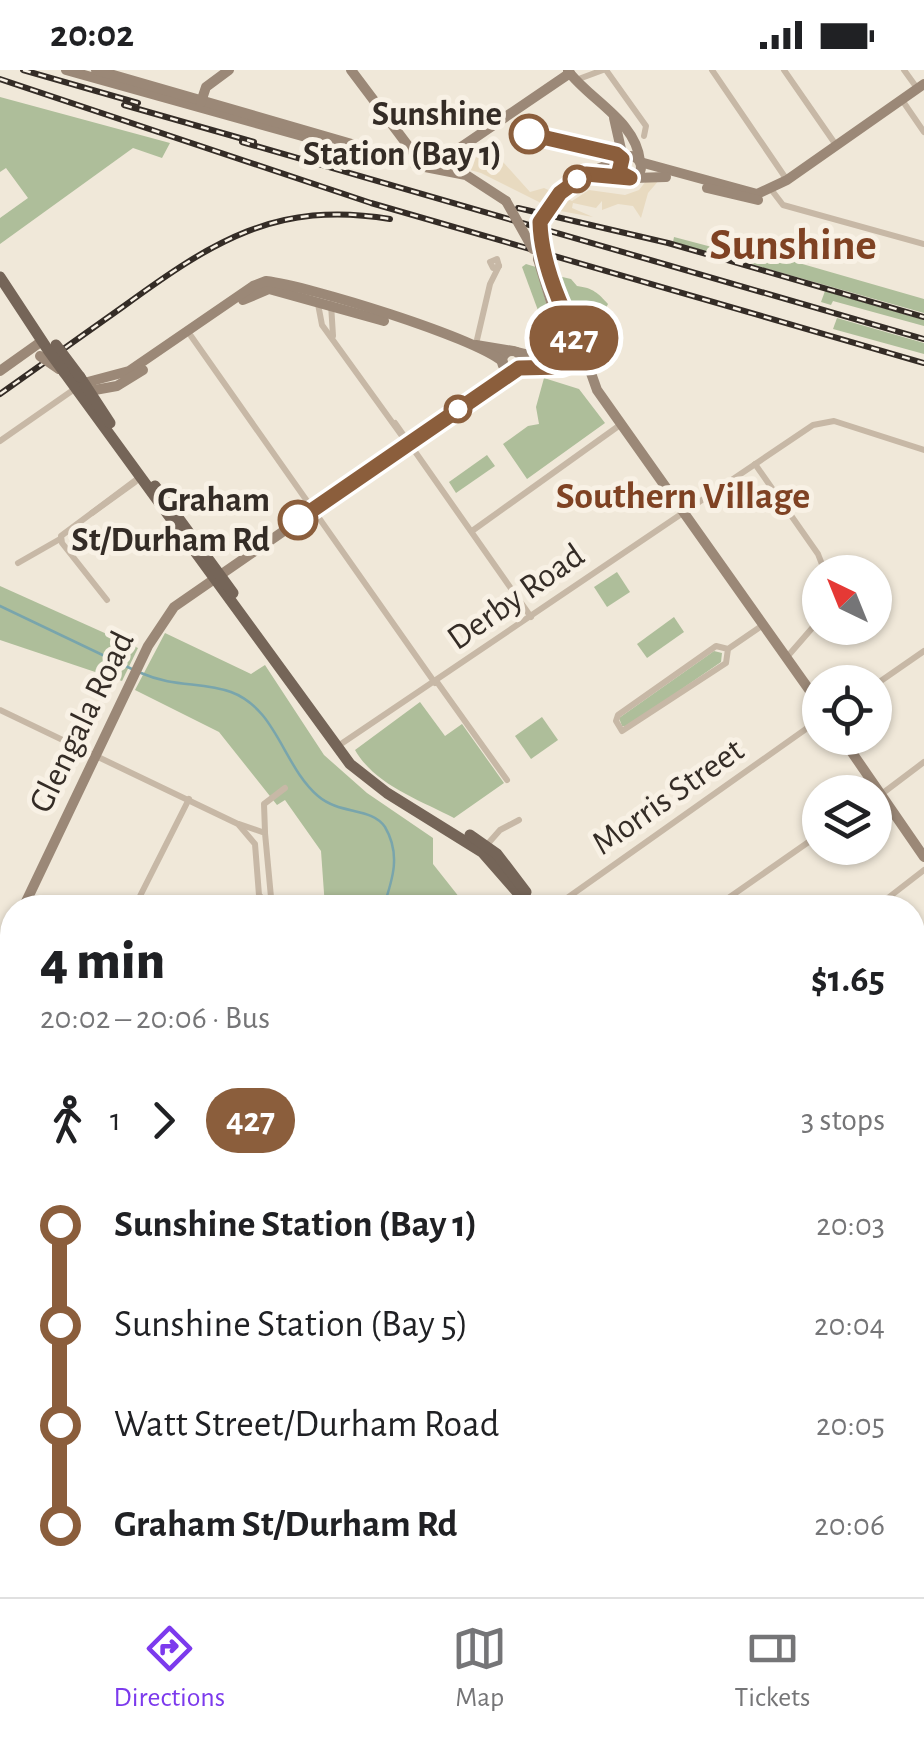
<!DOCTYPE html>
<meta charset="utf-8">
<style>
body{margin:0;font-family:"Alegreya Sans",sans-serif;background:#f6f6f6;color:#202124;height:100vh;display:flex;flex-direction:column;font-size:38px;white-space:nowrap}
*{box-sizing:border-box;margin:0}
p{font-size:32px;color:#757577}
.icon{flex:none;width:55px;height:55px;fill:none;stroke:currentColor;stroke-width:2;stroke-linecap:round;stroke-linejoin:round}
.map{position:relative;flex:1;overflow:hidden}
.panel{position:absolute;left:0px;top:825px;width:925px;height:702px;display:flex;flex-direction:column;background:#fff;border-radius:40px 40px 0 0;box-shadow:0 2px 8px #0004}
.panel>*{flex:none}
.badge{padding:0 20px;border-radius:32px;font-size:35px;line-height:65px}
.needle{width:65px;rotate:317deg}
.tools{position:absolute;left:802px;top:485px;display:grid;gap:20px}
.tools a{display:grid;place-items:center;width:90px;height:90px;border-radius:50%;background:#fff;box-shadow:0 2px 8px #0004;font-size:50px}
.map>.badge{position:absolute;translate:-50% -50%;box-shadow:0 0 0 5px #fff}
.legs{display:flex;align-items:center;gap:15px;height:110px;padding:0 40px;font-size:32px}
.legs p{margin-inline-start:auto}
.overview{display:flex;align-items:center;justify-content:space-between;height:170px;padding:0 40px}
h1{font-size:55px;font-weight:800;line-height:75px}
ul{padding:0 40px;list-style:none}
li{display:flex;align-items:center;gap:35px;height:100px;font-size:38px}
li i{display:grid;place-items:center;width:15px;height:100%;margin:0 12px;background:currentColor}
li i::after{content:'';width:25px;height:25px;margin:-12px;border:8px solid;border-radius:50%;background:#fff}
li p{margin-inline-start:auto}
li:first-child i{background:linear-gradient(#0000 50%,currentColor 0)}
li:last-child i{background:linear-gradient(currentColor 50%,#0000 0)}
.status{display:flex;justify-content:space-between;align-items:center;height:70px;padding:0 50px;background:#fff;direction:ltr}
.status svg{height:28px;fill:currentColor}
.dock{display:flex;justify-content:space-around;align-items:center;height:140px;border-top:2px solid #e0e0e0;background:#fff;font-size:28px;color:#757577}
.dock a{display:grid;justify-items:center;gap:5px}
.dock .active{color:#7c3aed}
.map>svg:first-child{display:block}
.green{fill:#aebe9a}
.plaza{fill:#e8dac0}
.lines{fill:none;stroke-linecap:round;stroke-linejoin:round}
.stream{stroke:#79a5ac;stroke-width:2.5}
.street{stroke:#c7b8a6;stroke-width:6}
.secondary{stroke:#9b8877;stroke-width:10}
.primary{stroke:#756558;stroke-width:11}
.rail-casing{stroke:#342c26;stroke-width:6}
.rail{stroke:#f8f1e5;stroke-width:2.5;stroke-dasharray:8;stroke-linecap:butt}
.secondary-bridge{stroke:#9b8877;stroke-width:10}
.primary-bridge{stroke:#756558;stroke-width:11}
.line-1-casing{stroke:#fff;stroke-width:22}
.line-1{stroke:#8b5e3c;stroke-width:15}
.stop-1-dot{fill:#fff;stroke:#8b5e3c;stroke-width:5}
.labels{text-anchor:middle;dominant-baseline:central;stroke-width:10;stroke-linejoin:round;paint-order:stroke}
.stop-label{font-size:35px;font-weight:bold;fill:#342c26;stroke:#f8f1e5;text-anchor:end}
.street-label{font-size:35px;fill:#342c26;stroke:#f8f1e5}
.neighbourhood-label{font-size:38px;font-weight:bold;fill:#7f4223;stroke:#f8f1e5}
.district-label{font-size:45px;font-weight:bold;fill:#7f4223;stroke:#f8f1e5}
</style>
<div class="status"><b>20:02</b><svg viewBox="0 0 49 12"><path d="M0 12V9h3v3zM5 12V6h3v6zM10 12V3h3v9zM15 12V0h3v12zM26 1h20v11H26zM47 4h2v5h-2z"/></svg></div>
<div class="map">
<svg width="924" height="1527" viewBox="0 0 924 1527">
<rect width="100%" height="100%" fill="#f0e8d9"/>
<g class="green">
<polygon points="0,27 170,73 162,88 133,78 0,174 0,148 28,128 6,98 0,102"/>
<polygon points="674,167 761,190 792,191 924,229 924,243 673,172"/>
<polygon points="526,194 536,197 552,254 550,273 522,197"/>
<path d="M558,206L571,209L577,216C593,218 598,223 608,234L600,250L578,245Z"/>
<polygon points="825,221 924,250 924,256 833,231 831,235 821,232"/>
<polygon points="837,248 924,273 924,284 833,259"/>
<polygon points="544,308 579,319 605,353 527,409 503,374 528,356 539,354 536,337"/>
<polygon points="487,385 495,396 456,423 449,412"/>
<polygon points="617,502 630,522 607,537 594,517"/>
<polygon points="0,516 138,578 122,611 0,570"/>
<polygon points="674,547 684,562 647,588 637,574"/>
<polygon points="165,563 251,604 265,595 324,685 367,723 433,768 433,794 467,837 325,837 321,781 285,730 277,735 219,662 135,620"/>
<polygon points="714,581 722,583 721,592 628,656 622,656 619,648"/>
<path d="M420,632L445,666L462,654L504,713L454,748C420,730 375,715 355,680Z"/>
<polygon points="542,647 558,670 531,689 515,666"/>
<polygon points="467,1515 717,1515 699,1527 479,1527"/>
</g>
<polygon class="plaza" points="485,72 530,122 544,118 572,131 589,120 625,125 639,120 646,111 660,109 648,123 641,148 633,136 618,134 602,140 602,131 596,138 573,133 572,138 593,147 555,140 481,103 441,92"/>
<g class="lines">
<g class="stream">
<polyline points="0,536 134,600"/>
<path d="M141,603C175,618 202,611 231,622C277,639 283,696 318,726C340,745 372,737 385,757C401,784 393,809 383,838"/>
<polyline points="502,1515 513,1525 603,1527"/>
</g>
<g class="street">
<polyline points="606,0 646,56 644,66"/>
<polyline points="712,0 787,110"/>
<polyline points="784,0 836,75"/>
<polyline points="904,0 917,18"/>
<polyline points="576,10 603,0"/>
<polyline points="902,30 924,62"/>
<polyline points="770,118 783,135 924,174"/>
<polygon points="497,189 499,196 493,198 490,192"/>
<polyline points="318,234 322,255 410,377"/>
<polyline points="331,234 333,266"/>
<polyline points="191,266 435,613"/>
<polyline points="577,272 601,257"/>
<polyline points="476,274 490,214 499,196"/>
<polyline points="395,353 531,547"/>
<polyline points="0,371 76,318"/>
<polyline points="755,394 818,484 825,502"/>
<polyline points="92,443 135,412"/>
<polyline points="472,461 620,355"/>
<polyline points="18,493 60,469"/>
<polyline points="107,530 62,473 61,466 140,407"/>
<polyline points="728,579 716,576 618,645 616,651 622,661 726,593 728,579 763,555"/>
<polyline points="787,587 820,549"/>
<polyline points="437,612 507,710"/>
<polyline points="875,615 924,581"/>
<polyline points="0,640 238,754 255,774 260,838"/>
<polyline points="338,676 813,355 834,351 924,380"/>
<polyline points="875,729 924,692"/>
<polyline points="239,754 265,763 272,838"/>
<polyline points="265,762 264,734 285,718"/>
<polyline points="485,777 500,760 519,750"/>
<polyline points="134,838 189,729"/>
<polyline points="247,838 261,827"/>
<polyline points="553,838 820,649"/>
<polyline points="714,838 820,764"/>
<polyline points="875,838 924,800"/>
<polyline points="912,923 924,915"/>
<polyline points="0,998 12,1004"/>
<polyline points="0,1119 12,1093"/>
<polyline points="912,1181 924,1197"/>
<polyline points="916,1322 924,1334"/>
<polyline points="0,1462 12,1453"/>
<polyline points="912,1504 924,1510"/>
<polyline points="813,1515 817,1527"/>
<polyline points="59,1527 75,1515"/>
<polyline points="350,1527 368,1515"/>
<polyline points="783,1527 801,1515"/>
<polyline points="907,1527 907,1515"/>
</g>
<g class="secondary">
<polyline points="66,0 403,94"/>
<polyline points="96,0 369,79"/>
<polyline points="351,0 412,81"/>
<path d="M568,1C591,31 636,51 640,91"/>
<polyline points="201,32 206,17 229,0"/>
<polyline points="614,48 623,88"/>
<polyline points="414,82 433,87 451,84 570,3"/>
<circle cx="630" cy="97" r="11"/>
<polyline points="640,92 757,124 787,110 924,14"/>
<polyline points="415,95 466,105 506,131"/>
<polyline points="634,108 666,107"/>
<polyline points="707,118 758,130"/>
<polyline points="560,123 590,102 621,90"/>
<polyline points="538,189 557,252 558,285 567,295"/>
<polyline points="552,204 575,271"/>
<polyline points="243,230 269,219 384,251"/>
<polyline points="564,237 584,253 603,255"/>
<polyline points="476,275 513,281"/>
<polyline points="558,278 570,270 581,275 597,320 820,635"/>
<circle cx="512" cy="291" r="10"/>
<polyline points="517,282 538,287 558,280"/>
<polyline points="519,298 574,295 583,283"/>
<polyline points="0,301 42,271"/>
<path d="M84,313L129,301L253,216L266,211C309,216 474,267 503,292"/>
<polyline points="89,321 117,316 143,300"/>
<polyline points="842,668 924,787"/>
<polyline points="23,838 148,576 174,537 518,299"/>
<polyline points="0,886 12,860"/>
<polyline points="0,1321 12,1325"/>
<polyline points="169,1515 191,1527"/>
<polyline points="197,1527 215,1515"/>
<polyline points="224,1527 239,1515"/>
</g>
<g class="primary">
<polyline points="0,207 48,280"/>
<polyline points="64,302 350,694 387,723 482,782 531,838"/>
<polyline points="80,307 110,353"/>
<polyline points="155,416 233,523"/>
<polyline points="470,765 497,784 526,822"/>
<polyline points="912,1036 924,1028"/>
</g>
<g class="rail-casing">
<g id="rail">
<polyline points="23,0 138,33"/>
<polyline points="0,9 371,133 924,293"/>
<polyline points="124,35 254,72"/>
<polyline points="242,72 924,269"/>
<polyline points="518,138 668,173 924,247"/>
<path d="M0,324C41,295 83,265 124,236C212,172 276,130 390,149"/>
</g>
</g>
<use href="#rail" class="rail"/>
<g class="secondary-bridge">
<polyline points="506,131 533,179"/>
<polyline points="541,168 552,204"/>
<polyline points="538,189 540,152 560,123"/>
<polyline points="40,286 59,299"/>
</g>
<g class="primary-bridge">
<polyline points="56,275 80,307"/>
<polyline points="48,280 64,302"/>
</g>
</g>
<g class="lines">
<g class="line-1-casing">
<path id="line-1" d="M298,450L519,298L562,297L580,290L583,280C564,245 541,194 540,152L560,123L586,104L630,108L619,102L622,89L616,84L529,64"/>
</g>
<use href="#line-1" class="line-1"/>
</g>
<g class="stop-1-dot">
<circle cx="529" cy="64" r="18"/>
<circle cx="577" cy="109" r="12"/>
<circle cx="458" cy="339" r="12"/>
<circle cx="298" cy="450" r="18"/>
</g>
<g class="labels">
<g class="stop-label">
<text x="502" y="44">Sunshine<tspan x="502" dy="40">Station (Bay 1)</tspan></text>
<text x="270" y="430">Graham<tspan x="270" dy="40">St/Durham Rd</tspan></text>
</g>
<g class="street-label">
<text transform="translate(516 527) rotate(-35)">Derby Road</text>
<text transform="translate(82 652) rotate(-64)">Glengala Road</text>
<text transform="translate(668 727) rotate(-35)">Morris Street</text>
</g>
<g class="neighbourhood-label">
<text x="683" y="427">Southern Village</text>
</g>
<g class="district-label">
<text x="793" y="175">Sunshine</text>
</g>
</g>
</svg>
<div class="tools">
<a><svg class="needle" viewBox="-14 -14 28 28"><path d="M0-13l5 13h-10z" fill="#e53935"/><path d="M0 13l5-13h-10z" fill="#757577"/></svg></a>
<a><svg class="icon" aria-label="locate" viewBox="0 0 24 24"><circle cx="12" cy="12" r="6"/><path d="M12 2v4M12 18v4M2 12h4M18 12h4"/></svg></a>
<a><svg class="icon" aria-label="layers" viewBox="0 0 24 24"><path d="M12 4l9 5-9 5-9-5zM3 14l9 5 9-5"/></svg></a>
</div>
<b class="badge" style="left:574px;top:268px;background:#8b5e3c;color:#fff">427</b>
<section class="panel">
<div class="overview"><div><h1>4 min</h1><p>20:02 – 20:06 · Bus</p></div><b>$1.65</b></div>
<div class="legs"><svg class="icon" aria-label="walk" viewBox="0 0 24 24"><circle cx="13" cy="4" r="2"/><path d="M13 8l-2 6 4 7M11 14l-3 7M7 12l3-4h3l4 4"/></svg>1<svg class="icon" aria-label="forward" viewBox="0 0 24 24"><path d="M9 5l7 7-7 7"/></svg><b class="badge" style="background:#8b5e3c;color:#fff">427</b><p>3 stops</p></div>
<ul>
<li><i style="color:#8b5e3c"></i><b>Sunshine Station (Bay 1)</b><p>20:03</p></li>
<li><i style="color:#8b5e3c"></i><span>Sunshine Station (Bay 5)</span><p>20:04</p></li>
<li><i style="color:#8b5e3c"></i><span>Watt Street/Durham Road</span><p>20:05</p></li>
<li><i style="color:#8b5e3c"></i><b>Graham St/Durham Rd</b><p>20:06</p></li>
</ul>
</section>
</div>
<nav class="dock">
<a class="active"><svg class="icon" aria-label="directions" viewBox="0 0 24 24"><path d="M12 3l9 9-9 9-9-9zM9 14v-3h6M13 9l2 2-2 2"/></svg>Directions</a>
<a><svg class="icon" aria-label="map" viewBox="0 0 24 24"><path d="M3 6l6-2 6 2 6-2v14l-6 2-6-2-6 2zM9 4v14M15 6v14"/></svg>Map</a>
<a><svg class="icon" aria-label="tickets" viewBox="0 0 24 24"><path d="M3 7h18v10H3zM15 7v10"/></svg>Tickets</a>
</nav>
